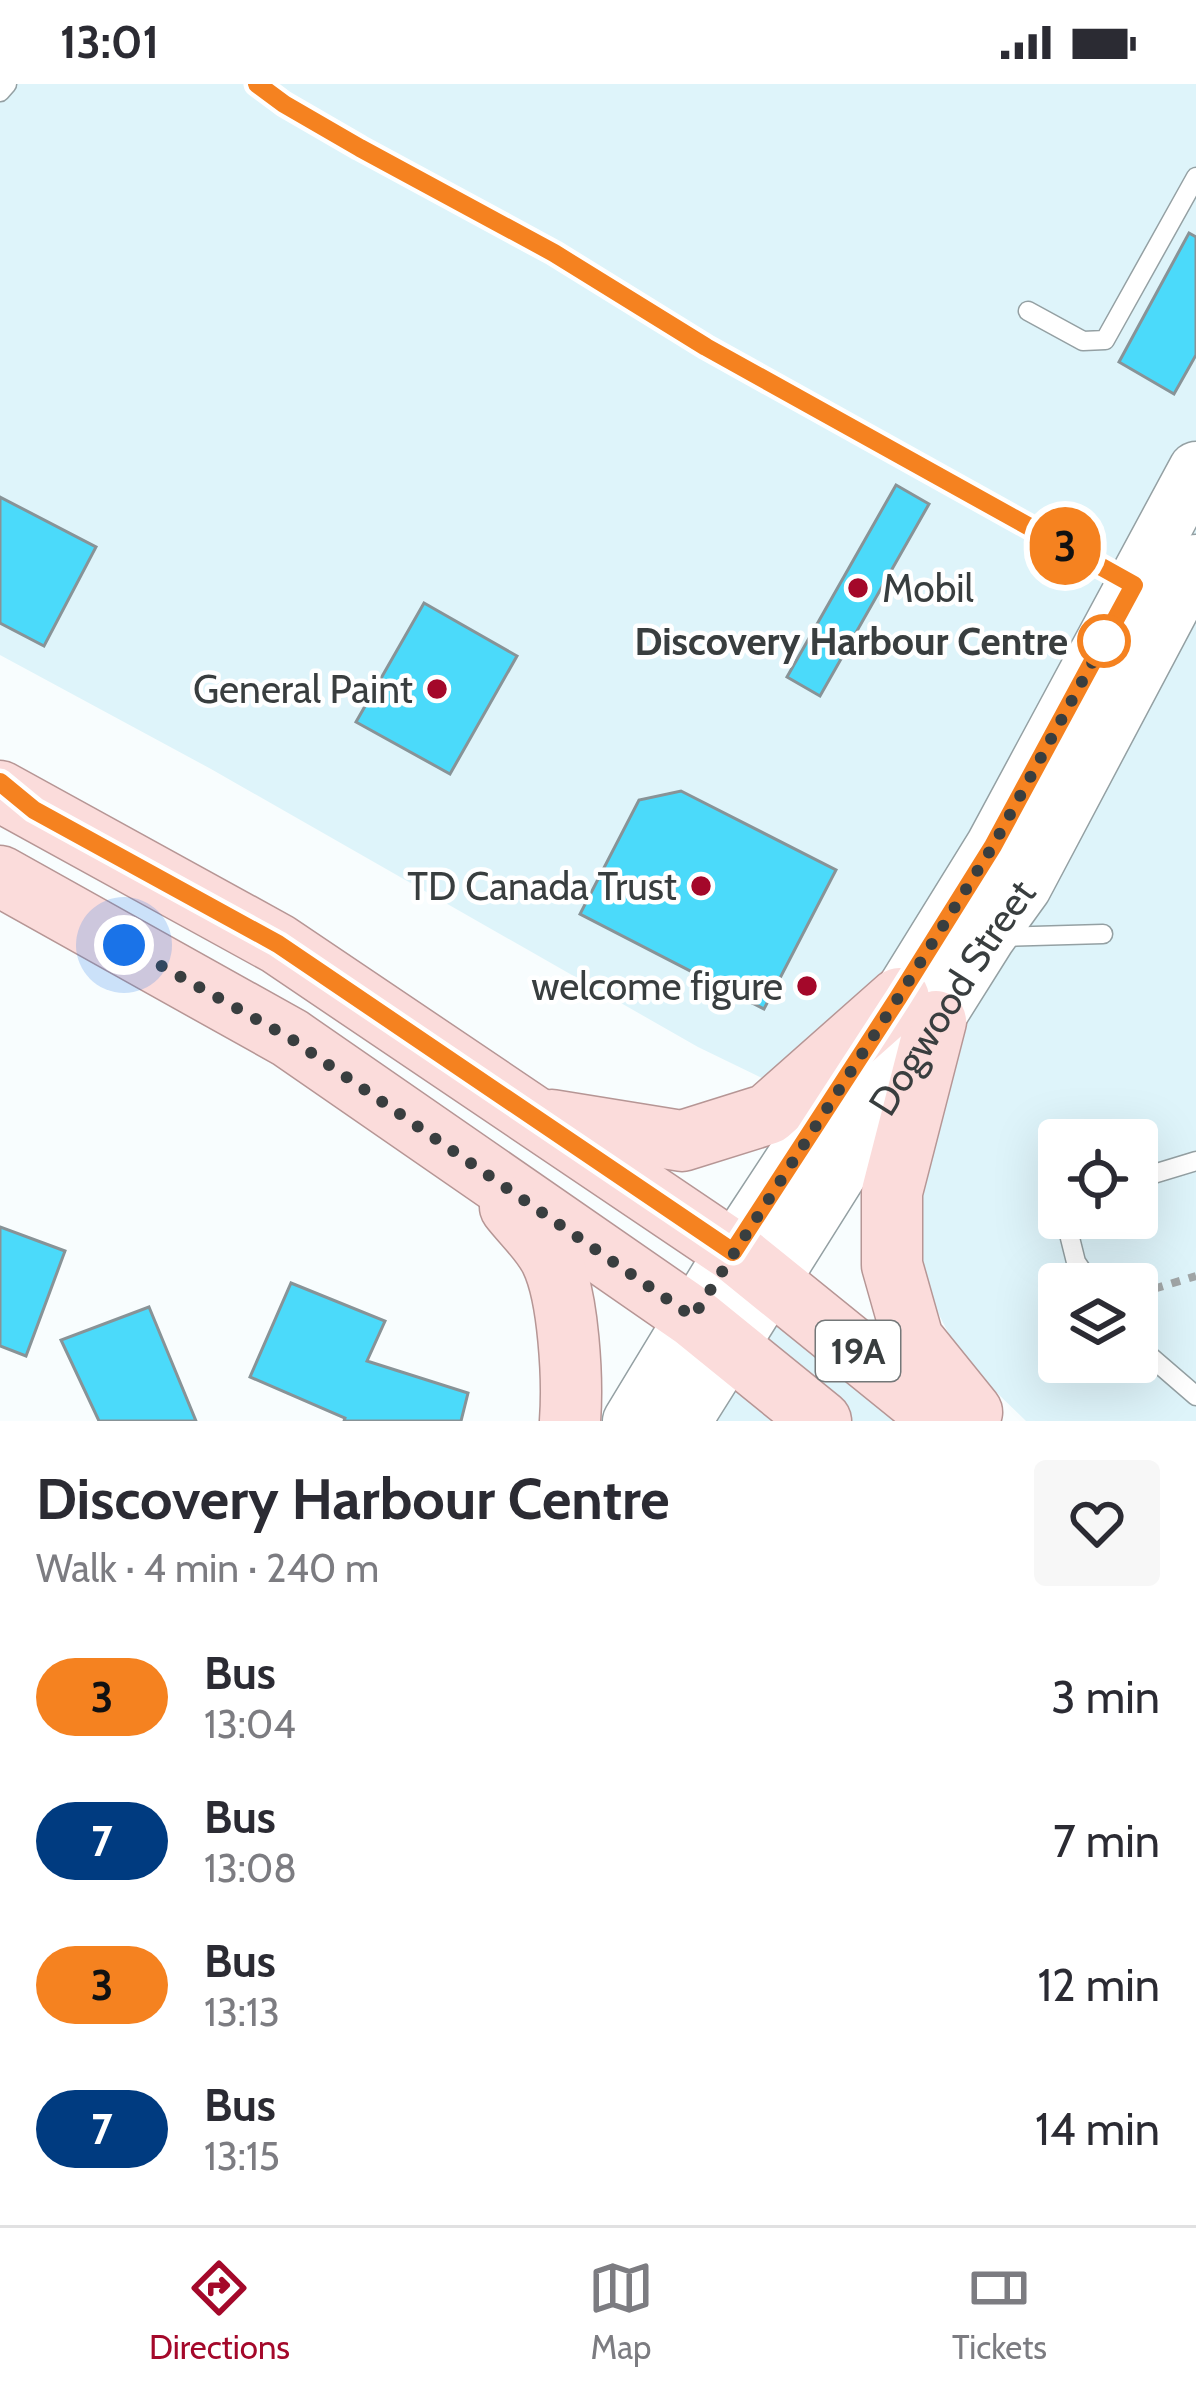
<!DOCTYPE html>
<meta charset="utf-8">
<style>
body{margin:0;font-family:Cabin,sans-serif;background:#f7f7f7;color:#2b2b33;height:100vh;display:flex;flex-direction:column;font-size:45px;white-space:nowrap}
*{box-sizing:border-box;margin:0}
p{font-size:39px;color:#7c7c81}
.icon{flex:none;width:66px;height:66px;fill:none;stroke:currentColor;stroke-width:2;stroke-linecap:round;stroke-linejoin:round}
.map{position:relative;height:1337px;overflow:hidden}
.sheet{display:flex;flex-direction:column;background:#fff;flex:1}
.sheet>*{flex:none}
.badge{padding:0 24px;border-radius:39px;font-size:42px;line-height:78px}
.controls{position:absolute;left:1038px;top:1035px;display:grid;gap:24px}
.controls a{display:grid;place-items:center;width:120px;height:120px;border-radius:12px;background:#fff;box-shadow:0 12px 48px #0002;font-size:60px}
.you{position:absolute;width:60px;height:60px;margin:-30px;border:9px solid #fff;border-radius:50%;background:#1a73e8;box-shadow:0 0 0 18px #1a73e833}
.map>.badge{position:absolute;translate:-50% -50%;box-shadow:0 0 0 6px #fff}
.round{display:grid;place-items:center;flex:none;width:126px;height:126px;border-radius:12px;background:#f7f7f7}
.headline{display:flex;align-items:center;justify-content:space-between;height:204px;padding:0 36px}
h1{font-size:57px;font-weight:700;line-height:90px}
ul{padding:0;list-style:none}
li{display:flex;align-items:center;gap:36px;height:144px;padding:0 36px}
li div{flex:1}
li b{display:block;font-size:45px}
li em{font-style:normal}
li .badge{min-width:132px;font-weight:700;text-align:center}
.status{display:flex;justify-content:space-between;align-items:center;height:84px;padding:0 60px;background:#fff;direction:ltr}
.status svg{height:33px;fill:currentColor}
.tabs{display:flex;justify-content:space-around;align-items:center;height:168px;border-top:3px solid #e1e1e2;background:#fff;font-size:33px;color:#7c7c81}
.tabs a{display:grid;justify-items:center;gap:6px}
.tabs .active{color:#a4082a}
.map>svg:first-child{display:block}
.built{fill:#def4fa;fill-rule:evenodd}
.building{fill:#4bdafa;stroke:#889397;stroke-width:3}
.lines{fill:none;stroke-linecap:round;stroke-linejoin:round}
.lane-casing{stroke:#94a0a3;stroke-width:21}
.secondary-casing{stroke:#94a0a3;stroke-width:57}
.primary-casing{stroke:#b69695;stroke-width:63}
.path{stroke:#a1a6a7;stroke-width:8;stroke-dasharray:9 9;stroke-linecap:butt}
.lane{stroke:#fff;stroke-width:18}
.secondary{stroke:#fff;stroke-width:54}
.primary{stroke:#fbdcdb;stroke-width:60}
.line-casing{stroke:#fff;stroke-width:27}
.line{stroke:#f58220;stroke-width:18}
.walk{stroke:#393e3f;stroke-width:12;stroke-dasharray:0 21.6}
.poi-dot{fill:#a4082a;stroke:#fff;stroke-width:4.5}
.stop-dot{fill:#fff;stroke:#f58220;stroke-width:6}
.labels{text-anchor:middle;dominant-baseline:central;stroke-width:9;stroke-linejoin:round;paint-order:stroke}
.shield{fill:#fff;stroke:#747879;stroke-width:3}
.shield-label{font-size:36px;font-weight:bold;fill:#393e3f}
.poi-label{font-size:39px;fill:#393e3f;stroke:#fff;text-anchor:end}
.stop-label{font-size:39px;font-weight:bold;fill:#393e3f;stroke:#fff;text-anchor:end}
.street-label{font-size:39px;fill:#393e3f;stroke:#fff}
</style>
<div class="status"><b>13:01</b><svg viewBox="0 0 49 12"><path d="M0 12V9h3v3zM5 12V6h3v6zM10 12V3h3v9zM15 12V0h3v12zM26 1h20v11H26zM47 4h2v5h-2z"/></svg></div>
<div class="map">
<svg width="1196" height="1337" viewBox="0 0 1196 1337">
<rect width="100%" height="100%" fill="#f8fdfe"/>
<g class="built">
<path d="M0,0H1196V1337H1026L961,1274L920,1193L912,1123L770,998L698,963L211,685L0,571ZM1059,1056H1137V1134H1059ZM1059,1200H1137V1278H1059Z"/>
<polygon points="772,1197 940,1337 632,1337"/>
</g>
<g class="building">
<polygon points="1189,149 1196,153 1196,271 1174,310 1119,278"/>
<polygon points="896,401 929,420 820,612 787,593"/>
<polygon points="0,413 96,463 44,562 0,539"/>
<polygon points="424,519 517,572 450,690 356,638"/>
<polygon points="681,707 836,786 764,925 580,830 639,716"/>
<polygon points="0,1143 65,1167 26,1272 0,1262"/>
<polygon points="291,1199 385,1237 367,1277 468,1309 461,1337 344,1337 345,1334 250,1293"/>
<polygon points="149,1223 196,1337 99,1337 61,1256"/>
</g>
<g class="lines">
<g class="lane-casing">
<g id="lane">
<polyline points="257,0 284,20 360,64 555,169 706,263 1127,497"/>
<polyline points="0,8 7,0"/>
<polyline points="1028,227 1083,257 1105,256 1196,93"/>
<polyline points="999,853 1103,850"/>
<polyline points="1137,1095 1196,1077"/>
<polyline points="1065,1134 1076,1178 1091,1200"/>
<polyline points="1137,1261 1196,1312"/>
</g>
</g>
<g class="secondary-casing">
<g id="secondary">
<polyline points="630,1337 733,1167 899,914 993,762 1196,385"/>
<path id="s1" d="M684,1337L988,853L1024,803L1196,478"/>
</g>
</g>
<g class="primary-casing">
<g id="primary">
<polyline points="0,707 278,860 733,1167 943,1337"/>
<polyline points="0,792 290,954 693,1233 821,1337"/>
<polyline points="936,937 892,1108 892,1181 913,1255 972,1328"/>
<polyline points="552,1036 682,1057 768,1030 899,914"/>
<path d="M510,1123C523,1140 542,1157 551,1176C569,1213 573,1296 570,1337"/>
</g>
</g>
<polyline class="path" points="1137,1210 1196,1192"/>
<use href="#lane" class="lane"/>
<use href="#secondary" class="secondary"/>
<use href="#primary" class="primary"/>
</g>
<g class="lines">
<g class="line-casing">
<polyline id="line" points="0,698 34,726 278,860 733,1168 898,914 993,762 1134,501 706,263 554,169 360,64 284,20 257,0"/>
</g>
<use href="#line" class="line"/>
<polyline class="walk" points="124,861 290,954 693,1233 898,914 993,762 1104,557"/>
</g>
<g class="poi-dot">
<circle cx="858" cy="504" r="12"/>
<circle cx="437" cy="605" r="12"/>
<circle cx="701" cy="802" r="12"/>
<circle cx="807" cy="902" r="12"/>
</g>
<circle class="stop-dot" cx="1104" cy="557" r="24"/>
<g class="labels">
<rect class="shield" x="816" y="1237" width="84" height="60" rx="9"/>
<g class="shield-label">
<text x="858" y="1267">19A</text>
</g>
<g class="poi-label">
<text x="882" y="504" text-anchor="start">Mobil</text>
<text x="413" y="605">General Paint</text>
<text x="677" y="802">TD Canada Trust</text>
<text x="783" y="902">welcome figure</text>
</g>
<g class="stop-label">
<text x="1068" y="557">Discovery Harbour Centre</text>
</g>
<g class="street-label">
<text stroke="none"><textPath href="#s1" startOffset="501">Dogwood Street</textPath></text>
</g>
</g>
</svg>
<div class="controls">
<a><svg class="icon" aria-label="locate" viewBox="0 0 24 24"><circle cx="12" cy="12" r="6"/><path d="M12 2v4M12 18v4M2 12h4M18 12h4"/></svg></a>
<a><svg class="icon" aria-label="layers" viewBox="0 0 24 24"><path d="M12 4l9 5-9 5-9-5zM3 14l9 5 9-5"/></svg></a>
</div>
<div class="you" style="left:124px;top:861px"></div>
<b class="badge" style="left:1065px;top:462px;background:#f58220;color:#111">3</b>
</div>
<section class="sheet">
<div class="headline"><div><h1>Discovery Harbour Centre</h1><p>Walk · 4 min · 240 m</p></div><a class="round"><svg class="icon" aria-label="heart" viewBox="0 0 24 24"><path d="M12 20l-8-8c-3-5 5-10 8-4 3-6 11-1 8 4z"/></svg></a></div>
<ul>
<li><span class="badge" style="background:#f58220;color:#111">3</span><div><b>Bus</b><p>13:04</p></div><em>3 min</em></li>
<li><span class="badge" style="background:#003b80;color:#fff">7</span><div><b>Bus</b><p>13:08</p></div><em>7 min</em></li>
<li><span class="badge" style="background:#f58220;color:#111">3</span><div><b>Bus</b><p>13:13</p></div><em>12 min</em></li>
<li><span class="badge" style="background:#003b80;color:#fff">7</span><div><b>Bus</b><p>13:15</p></div><em>14 min</em></li>
</ul>
</section>
<nav class="tabs">
<a class="active"><svg class="icon" aria-label="directions" viewBox="0 0 24 24"><path d="M12 3l9 9-9 9-9-9zM9 14v-3h6M13 9l2 2-2 2"/></svg>Directions</a>
<a><svg class="icon" aria-label="map" viewBox="0 0 24 24"><path d="M3 6l6-2 6 2 6-2v14l-6 2-6-2-6 2zM9 4v14M15 6v14"/></svg>Map</a>
<a><svg class="icon" aria-label="tickets" viewBox="0 0 24 24"><path d="M3 7h18v10H3zM15 7v10"/></svg>Tickets</a>
</nav>
